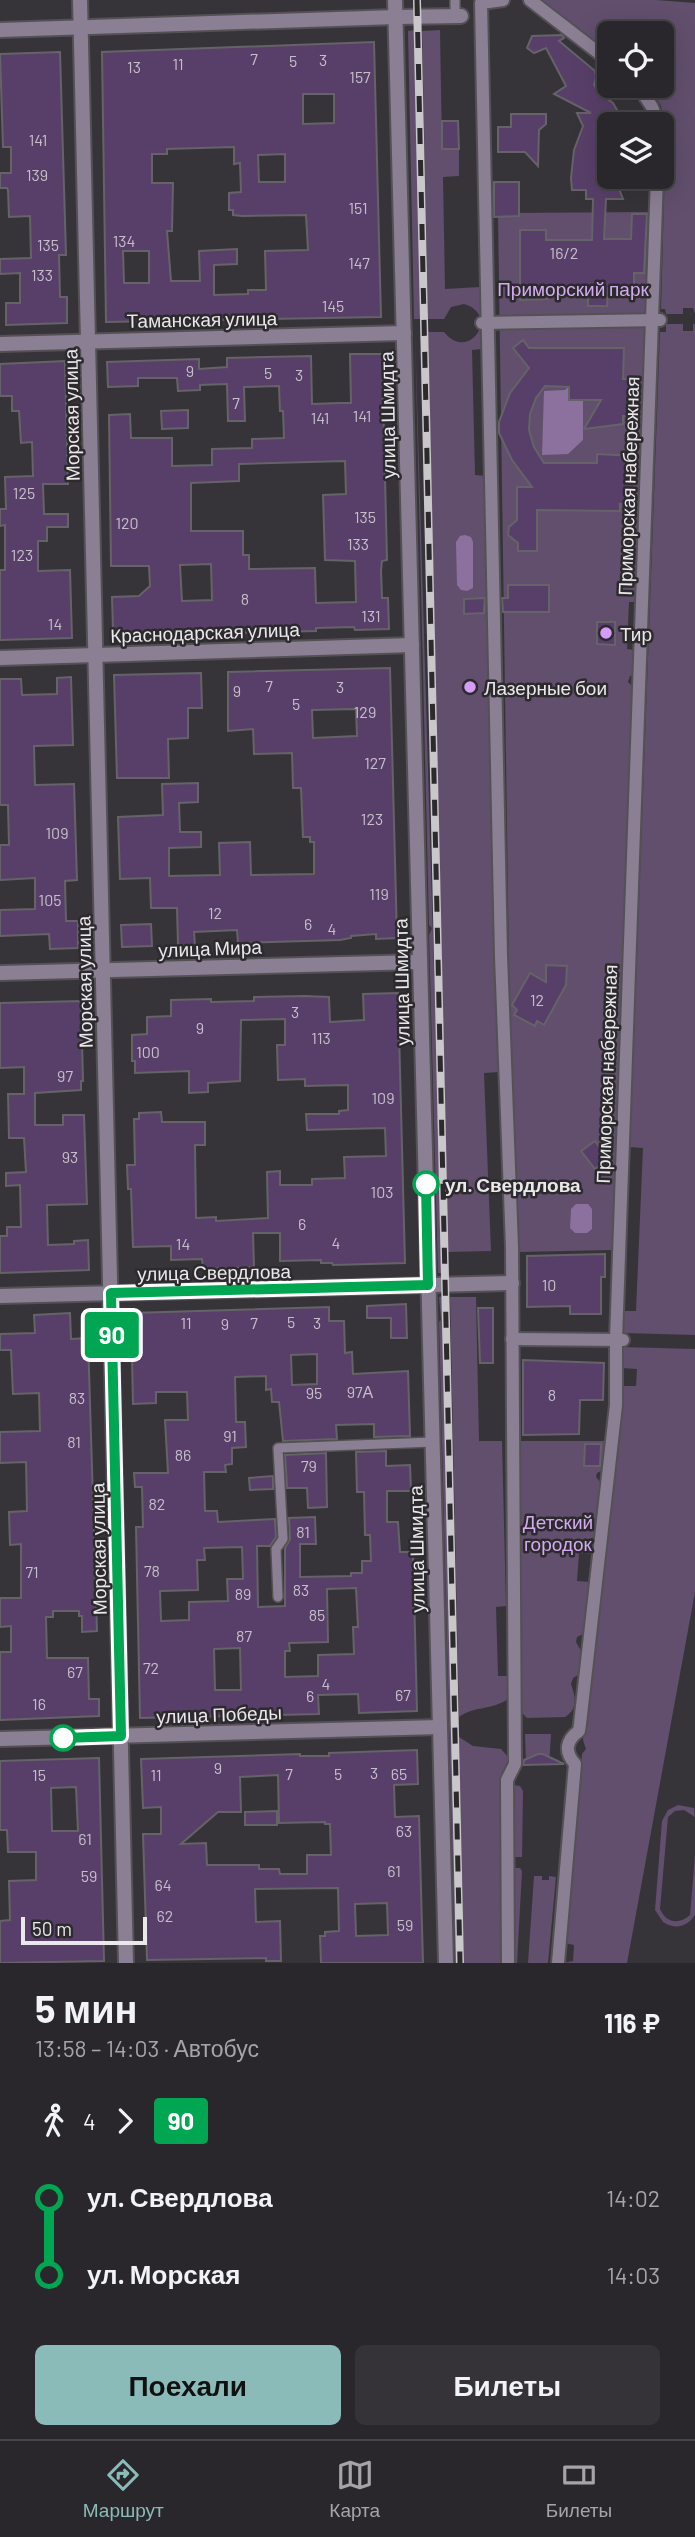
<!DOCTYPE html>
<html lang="ru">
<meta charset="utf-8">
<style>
body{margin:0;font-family:Barlow,sans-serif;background:#353337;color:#f1f3f6;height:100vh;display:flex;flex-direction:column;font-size:26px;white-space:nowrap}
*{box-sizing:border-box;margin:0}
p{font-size:23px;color:#a5a5a9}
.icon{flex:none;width:38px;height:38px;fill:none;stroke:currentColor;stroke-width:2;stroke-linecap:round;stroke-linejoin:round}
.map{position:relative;height:1963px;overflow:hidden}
.sheet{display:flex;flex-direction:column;background:#29272b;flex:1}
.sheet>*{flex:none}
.badge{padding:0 14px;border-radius:5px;font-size:24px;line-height:46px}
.buttons{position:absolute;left:597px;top:21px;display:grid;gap:14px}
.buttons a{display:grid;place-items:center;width:77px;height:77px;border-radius:10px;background:#29272b;box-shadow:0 7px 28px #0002,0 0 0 2px #454447;font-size:35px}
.scale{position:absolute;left:21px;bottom:18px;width:126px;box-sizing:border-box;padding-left:7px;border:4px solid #eae8eb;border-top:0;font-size:19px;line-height:24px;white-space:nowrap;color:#eae8eb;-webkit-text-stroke:5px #2d2a2e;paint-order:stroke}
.map>.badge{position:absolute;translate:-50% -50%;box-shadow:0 0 0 4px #fff}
.legs{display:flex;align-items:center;gap:10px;height:77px;padding:0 35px;font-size:23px}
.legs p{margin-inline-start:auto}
.summary{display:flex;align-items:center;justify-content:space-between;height:119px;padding:0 35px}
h1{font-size:38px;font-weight:700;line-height:52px}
.cta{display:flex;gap:14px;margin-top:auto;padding:14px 35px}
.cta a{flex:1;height:80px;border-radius:10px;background:#8bbbb9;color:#111;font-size:28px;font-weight:700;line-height:80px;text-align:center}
.cta a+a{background:#353337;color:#f1f3f6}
ul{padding:0 35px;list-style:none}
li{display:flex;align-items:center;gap:24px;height:77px;font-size:26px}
li i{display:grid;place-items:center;width:10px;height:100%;margin:0 9px;background:currentColor}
li i::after{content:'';width:18px;height:18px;margin:-9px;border:5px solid;border-radius:50%;background:#29272b}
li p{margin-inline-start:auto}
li:first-child i{background:linear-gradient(#0000 50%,currentColor 0)}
li:last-child i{background:linear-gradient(currentColor 50%,#0000 0)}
.menu{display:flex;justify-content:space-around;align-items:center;height:98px;border-top:2px solid #454447;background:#29272b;font-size:19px;color:#a5a5a9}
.menu a{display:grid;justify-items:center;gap:4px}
.menu .current{color:#8bbbb9}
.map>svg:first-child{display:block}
.green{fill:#614f6d}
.water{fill:#8c719e}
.building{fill:#583f69;stroke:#656367;stroke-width:2;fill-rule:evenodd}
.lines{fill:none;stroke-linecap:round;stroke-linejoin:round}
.service-casing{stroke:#545155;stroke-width:12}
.pedestrian-casing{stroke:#545155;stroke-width:16}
.minor-casing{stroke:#545155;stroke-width:18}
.tertiary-casing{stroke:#545155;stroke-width:18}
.service{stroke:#8b7f94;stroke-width:9}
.pedestrian{stroke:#8b7f94;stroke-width:12}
.minor{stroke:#8b7f94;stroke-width:14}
.tertiary{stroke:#8b7f94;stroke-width:14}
.rail-casing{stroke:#c9c7ca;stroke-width:8}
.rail{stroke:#2d2a2e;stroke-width:5;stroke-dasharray:16;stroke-linecap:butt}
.line-1-casing{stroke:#fff;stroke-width:16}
.line-1{stroke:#00a651;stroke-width:10}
.poi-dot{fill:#d59cfb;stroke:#2d2a2e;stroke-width:2.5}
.stop-1-dot{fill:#fff;stroke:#00a651;stroke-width:3.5}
.labels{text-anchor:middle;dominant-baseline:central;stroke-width:5;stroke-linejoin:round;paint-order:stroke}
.number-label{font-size:16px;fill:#c6beca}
.park-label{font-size:19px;fill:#d3abef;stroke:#2d2a2e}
.street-label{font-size:19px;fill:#eae8eb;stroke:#2d2a2e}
.poi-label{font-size:19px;fill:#eae8eb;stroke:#2d2a2e;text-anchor:start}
.stop-label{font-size:19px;font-weight:bold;fill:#eae8eb;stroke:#2d2a2e;text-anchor:start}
</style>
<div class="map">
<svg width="695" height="1963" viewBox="0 0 695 1963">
<rect width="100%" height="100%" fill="#373439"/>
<g class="green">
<polygon points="537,0 656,0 695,3 695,314 693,308 683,308 683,314 666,314 665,309 661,309 666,128 661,106 649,86 662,86 662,33 609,33 609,53"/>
<polygon points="415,30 422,319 414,319 408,31"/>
<path d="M440,30L442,149H459V176L443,177L445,289L480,287L481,349L472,350L475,475L487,476L499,1072L484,1073L491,1251L448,1252L428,332H444C469,363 501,315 464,304L451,307L444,319H428L422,31Z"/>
<polygon points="649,212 637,602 629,602 627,649 635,650 634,675 630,676 628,682 634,688 612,1250 518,1252 510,1035 498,213"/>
<polygon points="666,324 683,324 683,331 693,331 693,324 695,324 695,1335 623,1333 623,1311 636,1311 643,1148 630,1147 660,332 666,332"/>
<polygon points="415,332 443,1273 438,1273 429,935 432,928 429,925"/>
<polygon points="443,1296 459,1963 455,1963 439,1322 441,1320 439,1297"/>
<path d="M450,1297H476L479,1441H502L506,1606L496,1607L498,1676H509L510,1697C495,1711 475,1705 459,1717Z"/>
<polygon points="622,1347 695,1349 695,1592 627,1963 563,1963 573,1961 574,1945 565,1943 582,1754 586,1749 583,1740 622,1408 622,1386 636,1386 637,1369 622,1368"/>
<path d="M519,1441H606L603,1470L597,1473L596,1477L601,1483L596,1536L590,1539L589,1543L594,1549V1554L579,1553L577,1581L591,1582L583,1634L577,1637L576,1642L581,1651L578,1675L573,1678L571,1684C575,1696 579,1708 565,1717L527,1718L522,1713Z"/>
<polygon points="525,1734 551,1734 549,1766 545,1756 541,1754 534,1756 531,1766 526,1764"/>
<polygon points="459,1737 473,1746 501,1749 509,1758 502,1773 502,1963 464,1963"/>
<polygon points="513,1785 520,1786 523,1791 522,1857 513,1857"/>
<path d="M678,1805L694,1808L695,1817L684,1810L675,1811L668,1817L660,1909C666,1923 679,1925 690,1915L695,1855V1915C687,1927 675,1930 663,1922L655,1910L662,1821L668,1810Z"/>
<polygon points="515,1868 520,1868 522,1871 517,1963 513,1963 513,1870"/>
<polygon points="534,1876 542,1876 542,1880 549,1880 549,1876 556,1877 548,1963 528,1963"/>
</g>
<g class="water">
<polygon points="578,377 583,400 583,440 568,454 542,455 544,391 565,390"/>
<polygon points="465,535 471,537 473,542 473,588 467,591 461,590 457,585 456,542 460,536"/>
<polygon points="576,1204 588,1204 592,1209 592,1229 587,1233 575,1233 570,1228 571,1209"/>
</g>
<g class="building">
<polygon points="562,35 564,38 559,41 595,71 596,77 594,85 599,93 613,103 625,124 609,123 609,177 618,177 619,189 623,199 606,199 604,239 631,239 632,214 647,214 644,273 634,273 634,288 608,288 607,306 588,306 588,289 547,289 547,299 520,300 520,230 546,230 546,240 592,240 593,199 586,199 586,190 572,190 571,178 574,150 583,126 577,113 591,113 554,94 566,86 546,48 534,53 527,48 532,36"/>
<path d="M374,42L381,317L106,322L102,52ZM303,94H334V123L303,124ZM234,147V164L240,163L241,192L229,193V210H233V215L242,216L306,215L308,250L265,251L266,290H248V294L214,295V265L237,264V249L199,251L200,281H171L167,231H172L173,183H152V154H167V149ZM285,154V182H259L258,155ZM123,251H149V283H124Z"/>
<polygon points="60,52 66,255 59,255 60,297 67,297 67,323 6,325 6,303 20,303 20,273 0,274 0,259 31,258 30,216 9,217 8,190 7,188 0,188 0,173 11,173 11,147 3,147 0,54"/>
<polygon points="511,114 546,114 546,124 539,130 538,166 525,152 498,152 498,127 511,127"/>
<polygon points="442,121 458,121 459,149 442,149"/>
<polygon points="494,182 519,182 519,216 494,217"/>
<polygon points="523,340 529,348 624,348 623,379 638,379 637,416 623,416 623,424 584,429 601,400 569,400 569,387 545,386 536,398 530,414 529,430 534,447 544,463 597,463 597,454 635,456 634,504 620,504 620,511 537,510 537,551 518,551 518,543 508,535 509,527 517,520 517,487 532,487 512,460 499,433 499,422 510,393 529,368 513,348"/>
<path d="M350,354H382L387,560L382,561L381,570L382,598H388L389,629L355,630L354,627L316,628V631L118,636L113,630L112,597L139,596L150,586L149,566H111L109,415L130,414L131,438H172V466L212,465V449L252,448V439L284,438L283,411H280L279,386L244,387L245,421H228L227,384L200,385V390L178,391L177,378H138V386L108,387L107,362L199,359V369L227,367V358L311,356L312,404L340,403H351ZM345,461L346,494L323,495L325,560L355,561L356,602L316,603L315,568L249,569V555H243V531H191V483L239,481V464ZM211,564L212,600L182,601L180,565Z"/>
<polygon points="65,361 68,484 43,484 44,514 68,514 68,527 47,527 47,541 38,541 38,571 70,570 72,638 0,640 0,570 5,570 5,525 0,526 0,509 6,509 5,477 33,476 32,442 21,443 19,411 12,411 12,396 0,396 0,364"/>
<polygon points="188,410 188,428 162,429 161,411"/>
<polygon points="508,585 549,585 549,612 503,612 502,598 508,598"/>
<polygon points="485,598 484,613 464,614 464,599"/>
<polygon points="597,622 615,622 615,645 597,644"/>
<path d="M390,668L397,938L376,939V934L351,936V938L340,940L238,943L237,930L194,932L195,945H178L177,908H151L150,878L120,879L118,817L163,815L162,784L198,783V802L179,803L180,832H201V847L169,848V876L220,875L219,843L250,842L251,875L314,874V842H310V837H303L301,788H293L292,753L254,754L253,729L228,731V672ZM356,709L357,736L313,738L312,710Z"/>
<polygon points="201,673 202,708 188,708 188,738 168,739 169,778 117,778 114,675"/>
<polygon points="71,677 73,745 34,746 35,785 74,784 77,880 65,881 66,921 78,921 78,948 50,949 49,934 0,936 0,910 35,909 35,878 0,880 0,845 9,845 8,805 0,805 0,679 21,679 22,695 57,694 57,678"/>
<polygon points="151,924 152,946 122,947 121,925"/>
<polygon points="546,965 567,966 566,985 544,1025 537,1021 535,1026 514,1015 517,1010 512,1005 530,973 546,982"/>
<polygon points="398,993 405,1263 333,1265 332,1263 321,1263 321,1260 280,1261 280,1233 253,1233 254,1267 203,1269 202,1259 171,1260 171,1246 133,1247 131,1189 128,1189 127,1165 135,1165 134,1119 139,1119 139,1113 161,1112 162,1122 205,1122 205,1145 195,1145 196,1218 216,1217 216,1221 268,1218 267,1172 280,1171 280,1185 312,1185 312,1179 345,1178 344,1157 386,1156 385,1128 307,1130 306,1114 339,1114 339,1111 348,1110 348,1085 305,1086 305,1079 278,1080 277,1045 285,1045 285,1019 241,1020 240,1081 208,1083 208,1092 189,1093 189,1071 135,1073 135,1061 132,1061 132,1035 147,1034 147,1017 171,1016 171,1000 211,999 211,1002 254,1001 254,997 304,996 329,997 330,1022 364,1020 363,994"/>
<polygon points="81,1001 83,1081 81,1081 81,1090 35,1093 35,1125 63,1125 63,1115 84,1115 87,1204 47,1205 48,1245 74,1244 74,1241 88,1240 89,1270 0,1273 0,1236 7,1236 7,1227 21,1227 20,1185 6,1186 6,1173 26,1172 24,1138 9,1138 8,1094 24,1094 24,1067 0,1068 0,1003"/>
<polygon points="595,1141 608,1159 595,1169 581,1151"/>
<polygon points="605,1254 605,1277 601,1277 601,1314 570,1314 570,1306 527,1307 527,1256"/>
<polygon points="406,1304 407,1338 391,1338 391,1318 367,1318 367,1306"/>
<path d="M329,1307V1321H344L345,1353L352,1352L353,1374L408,1371L410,1436L374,1437V1424L336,1425L337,1439L283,1441L279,1402H272L271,1389L266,1390V1376L235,1377L236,1422H245L246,1447L232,1448V1464L225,1465L226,1472H204L205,1511H217L218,1522L275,1519L276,1537L270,1546H257L258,1607L285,1606V1548L290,1539L289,1518L315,1517L316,1544H300V1577L351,1576V1573H362V1561H371L370,1535H365L364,1492H357L356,1452L386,1451V1466L410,1465L411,1491H387V1522H398L400,1552H413L417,1711L359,1713L358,1694L318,1695L319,1714L140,1718L136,1527H143L142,1487H135L134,1473H168L165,1420H188L187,1392H156V1403L133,1404L131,1313ZM317,1354V1384L292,1385L291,1355ZM242,1547L243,1579H227L228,1601L189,1602V1620L161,1621L160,1591L198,1590L197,1560H205L204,1548ZM356,1588L358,1627H353L354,1654L318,1655V1676L285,1677V1651H290L289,1643L328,1642L327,1589ZM240,1648L241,1690H215L214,1649Z"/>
<polygon points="478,1308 493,1308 493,1363 480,1363"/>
<polygon points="70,1313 71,1339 88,1338 97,1631 82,1632 82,1616 79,1616 79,1611 53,1611 53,1617 46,1617 47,1658 88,1658 89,1699 99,1699 99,1716 0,1720 0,1652 11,1652 11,1626 0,1627 0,1598 21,1598 21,1544 10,1545 9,1512 27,1511 26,1462 0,1463 0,1432 40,1431 39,1393 13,1394 11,1350 0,1350 0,1334 35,1333 34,1315"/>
<polygon points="523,1360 604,1363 603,1400 580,1400 579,1434 523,1435"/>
<polygon points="585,1444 601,1444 600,1466 584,1466"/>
<polygon points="326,1453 327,1507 308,1508 307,1488 287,1488 285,1455"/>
<polygon points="273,1476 273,1489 250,1490 249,1478"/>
<path d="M417,1750L418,1784L394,1785L395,1817L419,1816L423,1963H321L320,1936H325V1932L339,1931L338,1888L255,1889L256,1922L280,1921L281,1961H266V1958L147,1960L143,1834H161V1807L143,1808L141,1759L300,1754V1756H329V1753ZM278,1775L279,1823L325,1822V1824H330L331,1855H307V1874H280L279,1869H259V1865H207L206,1843L181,1844L218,1812H241L240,1777ZM387,1903L388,1935L356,1936L355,1904Z"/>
<polygon points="538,1754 543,1754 564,1764 523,1765 524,1760"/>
<path d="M99,1758L104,1961L0,1963V1921L10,1920L9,1881L36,1880V1852H8L7,1830H0V1761ZM76,1787L78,1831H52L51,1788Z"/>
<polygon points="277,1811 277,1825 245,1825 245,1812"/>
</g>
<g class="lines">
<g class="service-casing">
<g id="service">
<polyline points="455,16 455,0"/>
<polyline points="278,1597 276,1549 283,1539 278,1448 433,1442"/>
</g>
</g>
<g class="pedestrian-casing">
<g id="pedestrian">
<polyline points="503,0 481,3 501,956 512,1247 515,1764 507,1780 508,1963"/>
<polyline points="530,0 609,61"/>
<polyline points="638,86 652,107 658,124"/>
<polyline points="482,323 660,320"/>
<polyline points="512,1339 623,1340"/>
<path d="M558,1963L575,1764C564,1752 566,1740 579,1731L580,1724L616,1405V1340L657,177"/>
</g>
</g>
<g class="minor-casing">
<g id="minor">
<polyline points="80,0 126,1963"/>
<polyline points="396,17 461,16"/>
<polyline points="0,344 404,333"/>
<polyline points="0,658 412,645"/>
<polyline points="0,973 420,962"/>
<polyline points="0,1296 512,1283"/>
<polyline points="440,1727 446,1963"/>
</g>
</g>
<g class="tertiary-casing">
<g id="tertiary">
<polyline points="0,30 396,17"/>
<polyline points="0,1739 440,1727 395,0"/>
</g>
</g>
<use href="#service" class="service"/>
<use href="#pedestrian" class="pedestrian"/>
<use href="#minor" class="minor"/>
<use href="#tertiary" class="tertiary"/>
<g class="rail-casing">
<polyline id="rail" points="417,0 460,1963"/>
</g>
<use href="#rail" class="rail"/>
</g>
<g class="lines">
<g class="line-1-casing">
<polyline id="line-1" points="63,1738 121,1736 111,1293 428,1285 426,1184"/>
</g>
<use href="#line-1" class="line-1"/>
</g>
<g class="poi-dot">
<circle cx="606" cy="633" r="7"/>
<circle cx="470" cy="687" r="7"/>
</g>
<g class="stop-1-dot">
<circle cx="426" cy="1184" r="12"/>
<circle cx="63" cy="1738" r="12"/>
</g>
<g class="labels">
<g class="number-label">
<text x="254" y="58">7</text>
<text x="323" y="59">3</text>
<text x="293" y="60">5</text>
<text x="178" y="63">11</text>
<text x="134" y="66">13</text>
<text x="360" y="76">157</text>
<text x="38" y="139">141</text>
<text x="37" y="174">139</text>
<text x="358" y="207">151</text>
<text x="124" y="240">134</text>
<text x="48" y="244">135</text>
<text x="564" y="252">16/2</text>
<text x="359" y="262">147</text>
<text x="42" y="274">133</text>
<text x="333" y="305">145</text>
<text x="190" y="370">9</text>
<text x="268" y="372">5</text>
<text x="299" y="374">3</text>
<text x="236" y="402">7</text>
<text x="362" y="415">141</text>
<text x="320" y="417">141</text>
<text x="24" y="492">125</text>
<text x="365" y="516">135</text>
<text x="127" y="522">120</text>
<text x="358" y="543">133</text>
<text x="22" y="554">123</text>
<text x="245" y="598">8</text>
<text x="371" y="615">131</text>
<text x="55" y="623">14</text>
<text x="269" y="685">7</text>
<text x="340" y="686">3</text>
<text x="237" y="690">9</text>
<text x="296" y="703">5</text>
<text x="365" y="711">129</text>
<text x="375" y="762">127</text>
<text x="372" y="818">123</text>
<text x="57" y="832">109</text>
<text x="379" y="893">119</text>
<text x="50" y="899">105</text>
<text x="215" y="912">12</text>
<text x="308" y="923">6</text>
<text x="332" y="928">4</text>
<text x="537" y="999">12</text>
<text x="295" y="1011">3</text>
<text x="200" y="1027">9</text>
<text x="321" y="1037">113</text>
<text x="148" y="1051">100</text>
<text x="65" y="1075">97</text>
<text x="383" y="1097">109</text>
<text x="70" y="1156">93</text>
<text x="382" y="1191">103</text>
<text x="302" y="1223">6</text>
<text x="336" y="1242">4</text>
<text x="183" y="1243">14</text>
<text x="549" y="1284">10</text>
<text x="291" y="1321">5</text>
<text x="186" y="1322">11</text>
<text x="254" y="1322">7</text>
<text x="317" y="1322">3</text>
<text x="225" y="1323">9</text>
<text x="360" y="1391">97А</text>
<text x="314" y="1392">95</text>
<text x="552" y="1394">8</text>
<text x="77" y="1397">83</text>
<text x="230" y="1435">91</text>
<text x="74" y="1441">81</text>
<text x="183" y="1454">86</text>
<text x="309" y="1465">79</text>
<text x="157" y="1503">82</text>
<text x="303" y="1531">81</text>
<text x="152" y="1570">78</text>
<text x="32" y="1571">71</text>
<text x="301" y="1589">83</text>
<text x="243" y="1593">89</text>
<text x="317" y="1614">85</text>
<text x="244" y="1635">87</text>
<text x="151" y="1667">72</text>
<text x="75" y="1671">67</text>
<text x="326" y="1683">4</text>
<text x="403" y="1694">67</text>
<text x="310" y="1695">6</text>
<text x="39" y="1703">16</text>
<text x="218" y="1767">9</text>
<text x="374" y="1772">3</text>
<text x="289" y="1773">7</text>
<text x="338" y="1773">5</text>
<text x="399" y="1773">65</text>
<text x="39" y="1774">15</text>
<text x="156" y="1774">11</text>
<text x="404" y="1830">63</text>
<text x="85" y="1838">61</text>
<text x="394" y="1870">61</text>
<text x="89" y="1875">59</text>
<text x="163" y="1884">64</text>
<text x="165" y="1915">62</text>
<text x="405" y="1924">59</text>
</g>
<g class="park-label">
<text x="573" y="288">Приморский парк</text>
<text x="558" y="1521">Детский<tspan x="558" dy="22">городок</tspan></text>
</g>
<g class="street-label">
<text transform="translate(202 319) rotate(-1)">Таманская улица</text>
<text transform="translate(71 415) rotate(-91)">Морская улица</text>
<text transform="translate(387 415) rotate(-91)">улица Шмидта</text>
<text transform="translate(628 486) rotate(-88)">Приморская набережная</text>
<text transform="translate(205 632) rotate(-2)">Краснодарская улица</text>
<text transform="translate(210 948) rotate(-2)">улица Мира</text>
<text transform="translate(84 982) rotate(-91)">Морская улица</text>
<text transform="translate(401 982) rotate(-91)">улица Шмидта</text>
<text transform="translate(606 1074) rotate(-88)">Приморская набережная</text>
<text transform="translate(214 1272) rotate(-1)">улица Свердлова</text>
<text transform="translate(98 1549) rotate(-91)">Морская улица</text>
<text transform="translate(416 1549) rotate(-91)">улица Шмидта</text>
<text transform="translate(219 1714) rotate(-2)">улица Победы</text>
</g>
<g class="poi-label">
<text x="620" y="633">Тир</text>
<text x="484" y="687">Лазерные бои</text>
</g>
<g class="stop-label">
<text x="445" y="1184">ул. Свердлова</text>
</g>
</g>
</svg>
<div class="buttons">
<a><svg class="icon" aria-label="locate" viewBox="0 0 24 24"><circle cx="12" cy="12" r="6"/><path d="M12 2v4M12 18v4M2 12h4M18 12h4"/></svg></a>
<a><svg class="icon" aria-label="layers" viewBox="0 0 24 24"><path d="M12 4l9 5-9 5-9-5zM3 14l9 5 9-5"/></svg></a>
</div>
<div class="scale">50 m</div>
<b class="badge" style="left:112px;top:1335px;background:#00a651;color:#fff">90</b>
</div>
<section class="sheet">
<div class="summary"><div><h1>5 мин</h1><p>13:58 – 14:03 · Автобус</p></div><b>116 ₽</b></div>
<div class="legs"><svg class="icon" aria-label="walk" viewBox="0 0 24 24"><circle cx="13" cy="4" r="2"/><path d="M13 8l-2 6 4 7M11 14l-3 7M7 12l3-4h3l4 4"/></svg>4<svg class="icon" aria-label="forward" viewBox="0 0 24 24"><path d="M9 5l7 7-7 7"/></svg><b class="badge" style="background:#00a651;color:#fff">90</b></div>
<ul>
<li><i style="color:#00a651"></i><b>ул. Свердлова</b><p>14:02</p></li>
<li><i style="color:#00a651"></i><b>ул. Морская</b><p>14:03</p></li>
</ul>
<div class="cta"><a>Поехали</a><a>Билеты</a></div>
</section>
<nav class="menu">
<a class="current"><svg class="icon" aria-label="directions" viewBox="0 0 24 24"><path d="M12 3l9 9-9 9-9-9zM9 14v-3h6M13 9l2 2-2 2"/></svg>Маршрут</a>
<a><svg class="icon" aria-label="map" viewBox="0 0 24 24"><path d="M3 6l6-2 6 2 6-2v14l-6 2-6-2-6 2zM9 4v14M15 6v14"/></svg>Карта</a>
<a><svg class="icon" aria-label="tickets" viewBox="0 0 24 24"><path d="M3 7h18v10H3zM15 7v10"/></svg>Билеты</a>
</nav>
